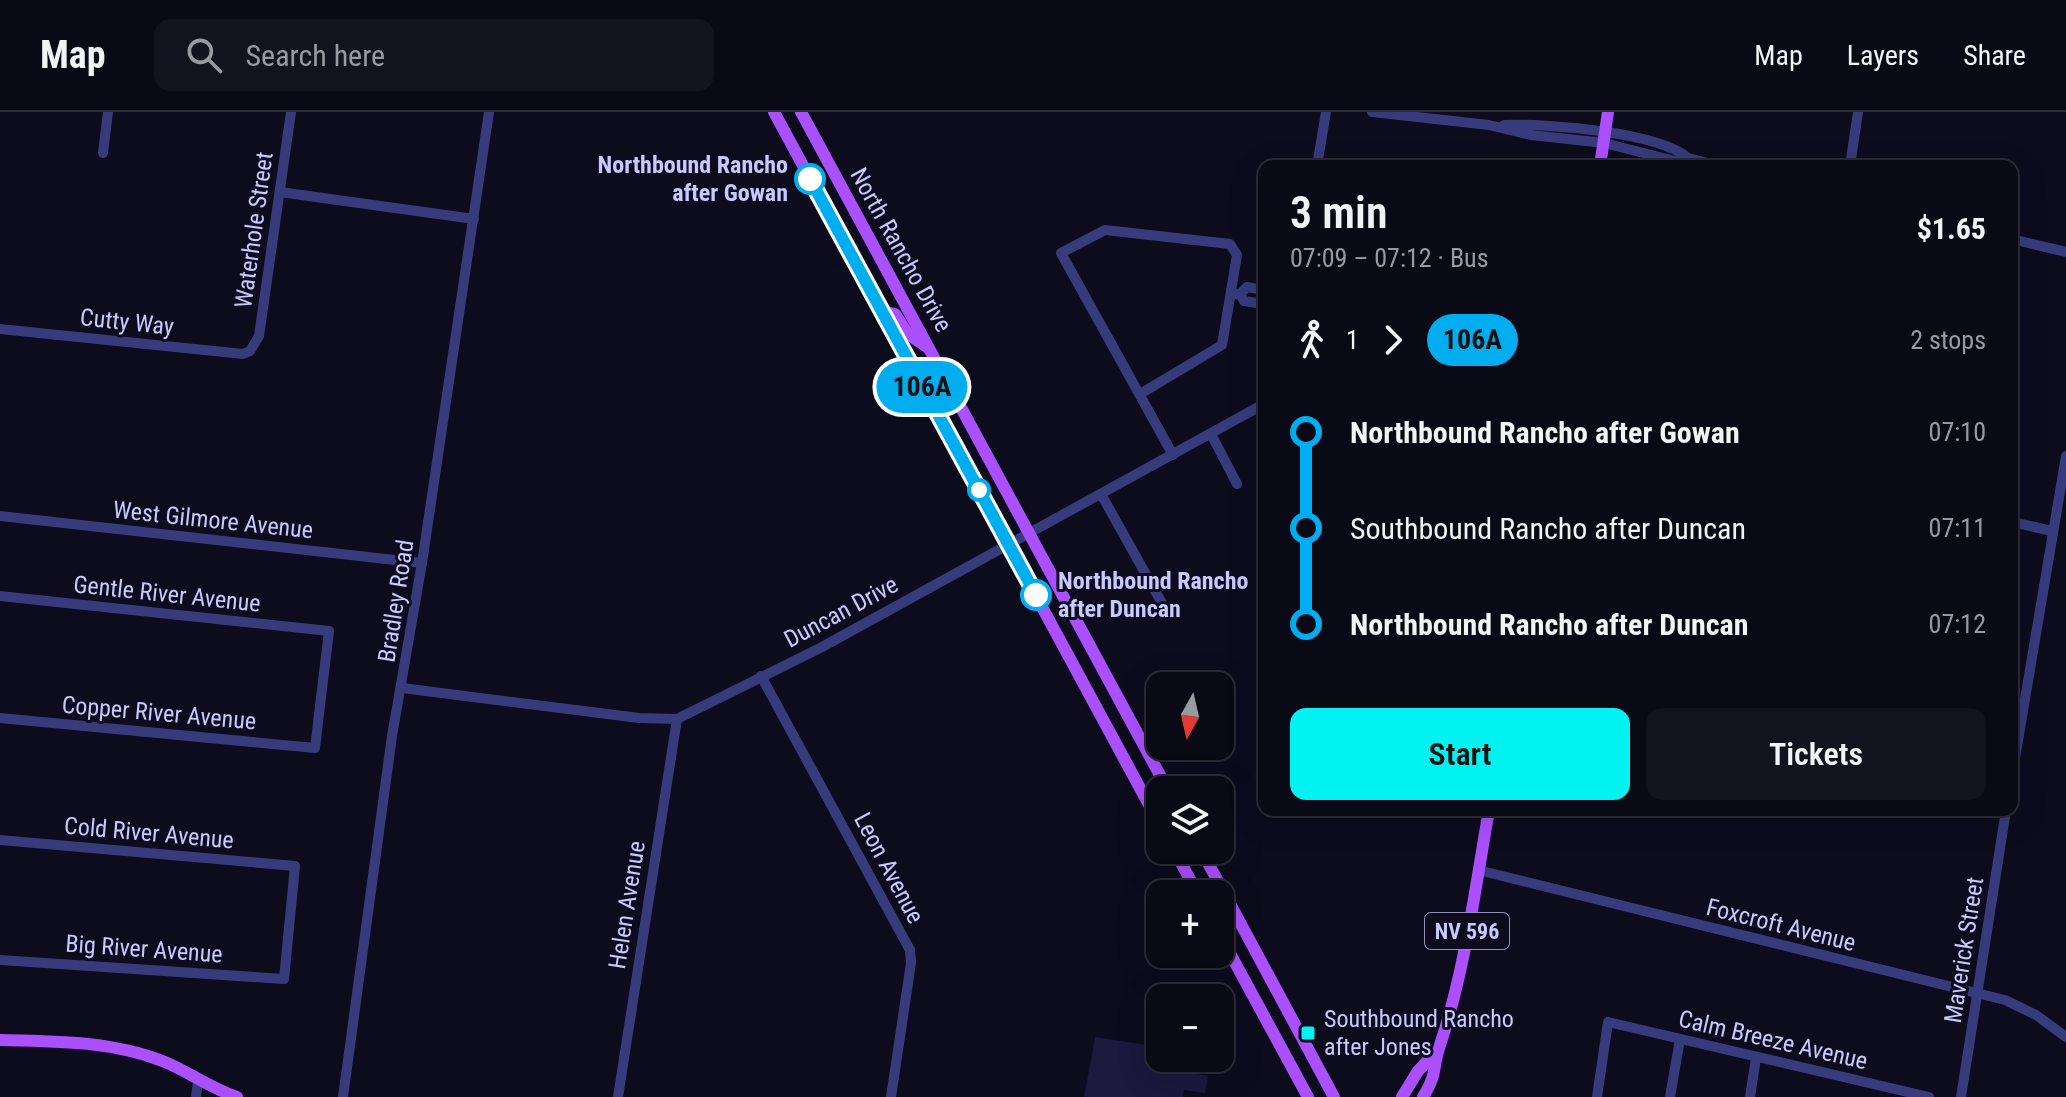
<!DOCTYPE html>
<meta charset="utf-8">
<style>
body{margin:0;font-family:"Roboto Condensed",sans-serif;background:#13121f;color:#f1f3f6;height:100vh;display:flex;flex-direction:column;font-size:30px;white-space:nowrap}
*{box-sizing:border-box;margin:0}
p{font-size:26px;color:#999aa1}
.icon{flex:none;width:44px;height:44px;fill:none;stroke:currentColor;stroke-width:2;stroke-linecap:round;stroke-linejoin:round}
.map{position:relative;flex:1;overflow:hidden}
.details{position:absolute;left:1258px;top:48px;width:760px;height:656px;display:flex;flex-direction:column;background:#0a0916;border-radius:16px;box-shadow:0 8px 32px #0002,0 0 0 2px #2a2a35}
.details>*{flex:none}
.badge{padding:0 16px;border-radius:26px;font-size:28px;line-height:52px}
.needle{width:52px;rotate:188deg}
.controls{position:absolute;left:1146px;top:560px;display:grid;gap:16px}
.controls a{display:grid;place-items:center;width:88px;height:88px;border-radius:16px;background:#0a0916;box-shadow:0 8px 32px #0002,0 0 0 2px #2a2a35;font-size:40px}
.map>.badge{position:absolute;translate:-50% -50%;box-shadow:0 0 0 4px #fff}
.legs{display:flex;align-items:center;gap:12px;height:88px;padding:0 32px;font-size:26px}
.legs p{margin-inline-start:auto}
.head{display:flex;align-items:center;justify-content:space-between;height:136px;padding:0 32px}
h1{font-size:44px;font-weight:600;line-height:60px}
.button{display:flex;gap:16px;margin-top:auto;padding:16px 32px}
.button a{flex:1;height:92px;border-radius:16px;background:#01f2f1;color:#111;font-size:32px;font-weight:600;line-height:92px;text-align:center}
.button a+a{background:#13121f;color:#f1f3f6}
ul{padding:0 32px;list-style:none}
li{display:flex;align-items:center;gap:28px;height:96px;font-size:30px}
li i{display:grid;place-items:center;width:12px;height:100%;margin:0 10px;background:currentColor}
li i::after{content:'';width:20px;height:20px;margin:-10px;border:6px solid;border-radius:50%;background:#0a0916}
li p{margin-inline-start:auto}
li:first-child i{background:linear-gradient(#0000 50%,currentColor 0)}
li:last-child i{background:linear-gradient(currentColor 50%,#0000 0)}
header{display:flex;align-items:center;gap:48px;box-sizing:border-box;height:112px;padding:0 40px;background:#0a0916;border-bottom:2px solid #2a2a35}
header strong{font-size:38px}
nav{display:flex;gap:44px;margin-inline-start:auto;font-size:28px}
.search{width:560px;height:72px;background:#13121f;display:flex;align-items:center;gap:20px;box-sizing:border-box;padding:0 28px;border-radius:16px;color:#999aa1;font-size:30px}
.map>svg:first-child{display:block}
.building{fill:#1c183e}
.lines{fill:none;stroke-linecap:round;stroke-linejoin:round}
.minor{stroke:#373b7c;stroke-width:10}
.major{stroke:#ab50fe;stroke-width:12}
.line-1-casing{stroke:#fff;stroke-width:18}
.line-1{stroke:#00adef;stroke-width:12}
.stop-1-dot{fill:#fff;stroke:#00adef;stroke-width:4}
.poi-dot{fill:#01f2f1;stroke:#0d0c1d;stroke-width:3}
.labels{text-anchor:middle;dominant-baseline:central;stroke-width:6;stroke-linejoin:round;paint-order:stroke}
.shield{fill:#0d0c1d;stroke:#9190bb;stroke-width:2}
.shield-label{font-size:22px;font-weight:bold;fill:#c9c8ff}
.stop-label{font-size:24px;font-weight:bold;fill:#c9c8ff;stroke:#0d0c1d;text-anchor:end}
.street-label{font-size:24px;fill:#c9c8ff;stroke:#0d0c1d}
.poi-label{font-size:24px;fill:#c9c8ff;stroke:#0d0c1d;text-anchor:start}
</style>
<header>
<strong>Map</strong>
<div class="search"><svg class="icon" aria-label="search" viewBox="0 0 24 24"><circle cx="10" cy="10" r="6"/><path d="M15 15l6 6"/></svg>Search here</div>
<nav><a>Map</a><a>Layers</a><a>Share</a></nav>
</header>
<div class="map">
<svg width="2066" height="985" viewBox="0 0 2066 985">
<rect width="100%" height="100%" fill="#0d0c1d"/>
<polygon class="building" points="1095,925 1160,935 1160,946 1180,946 1178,959 1208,964 1205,981 1184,978 1183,985 1084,985"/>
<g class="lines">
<g class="minor">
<polyline points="1372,0 1489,13 1531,23 1604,31 1675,49 1688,46 1719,54"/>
<path d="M1504,13C1545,11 1658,20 1688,46"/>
<polyline points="103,41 108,0"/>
<polyline points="1317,54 1326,0"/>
<polyline points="1850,54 1858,0"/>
<polyline points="280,80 474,107"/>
<polyline points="2012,127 2066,140"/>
<polyline points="1231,182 1240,182 1244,189 1264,192"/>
<polyline points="1240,182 1247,175 1264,178"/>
<polyline points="0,217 243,242 250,239 259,224 291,0"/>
<polyline points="1140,282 1222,233 1237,143 1230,132 1105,118 1061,141 1173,343"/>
<polyline points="1211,322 1237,372"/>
<polyline points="1101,382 1168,502"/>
<polyline points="0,404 422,451"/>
<polyline points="2012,410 2052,419"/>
<polyline points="0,484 329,519 315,636 0,606"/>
<polyline points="761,564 910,838 911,851 891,985"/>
<polyline points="402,576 639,606 677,607 822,535 1264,292"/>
<polyline points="2012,664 2066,344"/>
<polyline points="0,728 295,754 284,867 0,848"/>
<polyline points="1478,758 2005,888 2036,903 2066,925"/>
<polyline points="196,985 198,969"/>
<polyline points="343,985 392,624 422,451 489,0"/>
<polyline points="618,985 677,607"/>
<polyline points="1597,985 1608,910 1929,985"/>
<polyline points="1670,985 1680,927"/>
<polyline points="1750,985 1756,946"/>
<polyline points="1961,985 2006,698"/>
</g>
<g class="major">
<polyline points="774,0 1160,713"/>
<polyline points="801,0 1168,678"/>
<polyline points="1600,54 1608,0"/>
<polyline points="881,199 895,202 908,222 927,235"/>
<polyline points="1174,738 1198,782"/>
<polyline points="1201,738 1334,985"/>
<polyline points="1220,823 1308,985"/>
<path d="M0,928C55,929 113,929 165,950C189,960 210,976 237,985"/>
<polyline points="1402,985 1418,959 1438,938"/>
<path d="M1423,985C1438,961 1432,956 1440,933C1465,858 1475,777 1489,698"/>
</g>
</g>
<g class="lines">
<g class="line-1-casing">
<polyline id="line-1" points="810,67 1036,483"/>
</g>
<use href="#line-1" class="line-1"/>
</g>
<g class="stop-1-dot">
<circle cx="810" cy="67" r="14"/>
<circle cx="979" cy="378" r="10"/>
<circle cx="1036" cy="483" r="14"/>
</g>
<rect class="poi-dot" x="1300" y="913" width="16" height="16" rx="4"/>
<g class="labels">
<rect class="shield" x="1425" y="801" width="84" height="36" rx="6"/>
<g class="shield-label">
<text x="1467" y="819">NV 596</text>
</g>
<g class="stop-label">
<text x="788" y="53">Northbound Rancho<tspan x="788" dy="28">after Gowan</tspan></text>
<text x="1058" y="469" text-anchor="start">Northbound Rancho<tspan x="1058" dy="28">after Duncan</tspan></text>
</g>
<g class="street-label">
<text transform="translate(254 118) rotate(-82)">Waterhole Street</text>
<text transform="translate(901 138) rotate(61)">North Rancho Drive</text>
<text transform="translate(127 210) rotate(6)">Cutty Way</text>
<text transform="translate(213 408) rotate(6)">West Gilmore Avenue</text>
<text transform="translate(167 482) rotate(6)">Gentle River Avenue</text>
<text transform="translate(396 489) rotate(-81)">Bradley Road</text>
<text transform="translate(841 500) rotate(-28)">Duncan Drive</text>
<text transform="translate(159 601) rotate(5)">Copper River Avenue</text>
<text transform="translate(149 721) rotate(5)">Cold River Avenue</text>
<text transform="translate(889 756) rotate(62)">Leon Avenue</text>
<text transform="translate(627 793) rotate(-81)">Helen Avenue</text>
<text transform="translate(1781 813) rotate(14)">Foxcroft Avenue</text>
<text transform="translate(144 837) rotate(4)">Big River Avenue</text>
<text transform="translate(1964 838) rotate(-81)">Maverick Street</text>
<text transform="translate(1773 928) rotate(13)">Calm Breeze Avenue</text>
</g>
<g class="poi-label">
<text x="1324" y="907">Southbound Rancho<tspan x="1324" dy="28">after Jones</tspan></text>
</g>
</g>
</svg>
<div class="controls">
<a><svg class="needle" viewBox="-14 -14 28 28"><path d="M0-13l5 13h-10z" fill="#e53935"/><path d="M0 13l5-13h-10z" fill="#999aa1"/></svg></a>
<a><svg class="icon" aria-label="layers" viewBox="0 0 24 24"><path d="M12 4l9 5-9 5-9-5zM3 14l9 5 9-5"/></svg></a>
<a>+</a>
<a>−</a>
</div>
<b class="badge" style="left:922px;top:275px;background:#00adef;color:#111">106A</b>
<section class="details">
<div class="head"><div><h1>3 min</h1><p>07:09 – 07:12 · Bus</p></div><b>$1.65</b></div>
<div class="legs"><svg class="icon" aria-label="walk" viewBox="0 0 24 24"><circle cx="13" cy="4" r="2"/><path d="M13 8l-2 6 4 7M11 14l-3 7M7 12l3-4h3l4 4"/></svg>1<svg class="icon" aria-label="forward" viewBox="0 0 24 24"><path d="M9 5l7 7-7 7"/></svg><b class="badge" style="background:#00adef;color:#111">106A</b><p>2 stops</p></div>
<ul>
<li><i style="color:#00adef"></i><b>Northbound Rancho after Gowan</b><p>07:10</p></li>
<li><i style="color:#00adef"></i><span>Southbound Rancho after Duncan</span><p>07:11</p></li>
<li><i style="color:#00adef"></i><b>Northbound Rancho after Duncan</b><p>07:12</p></li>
</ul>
<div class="button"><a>Start</a><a>Tickets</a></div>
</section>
</div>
